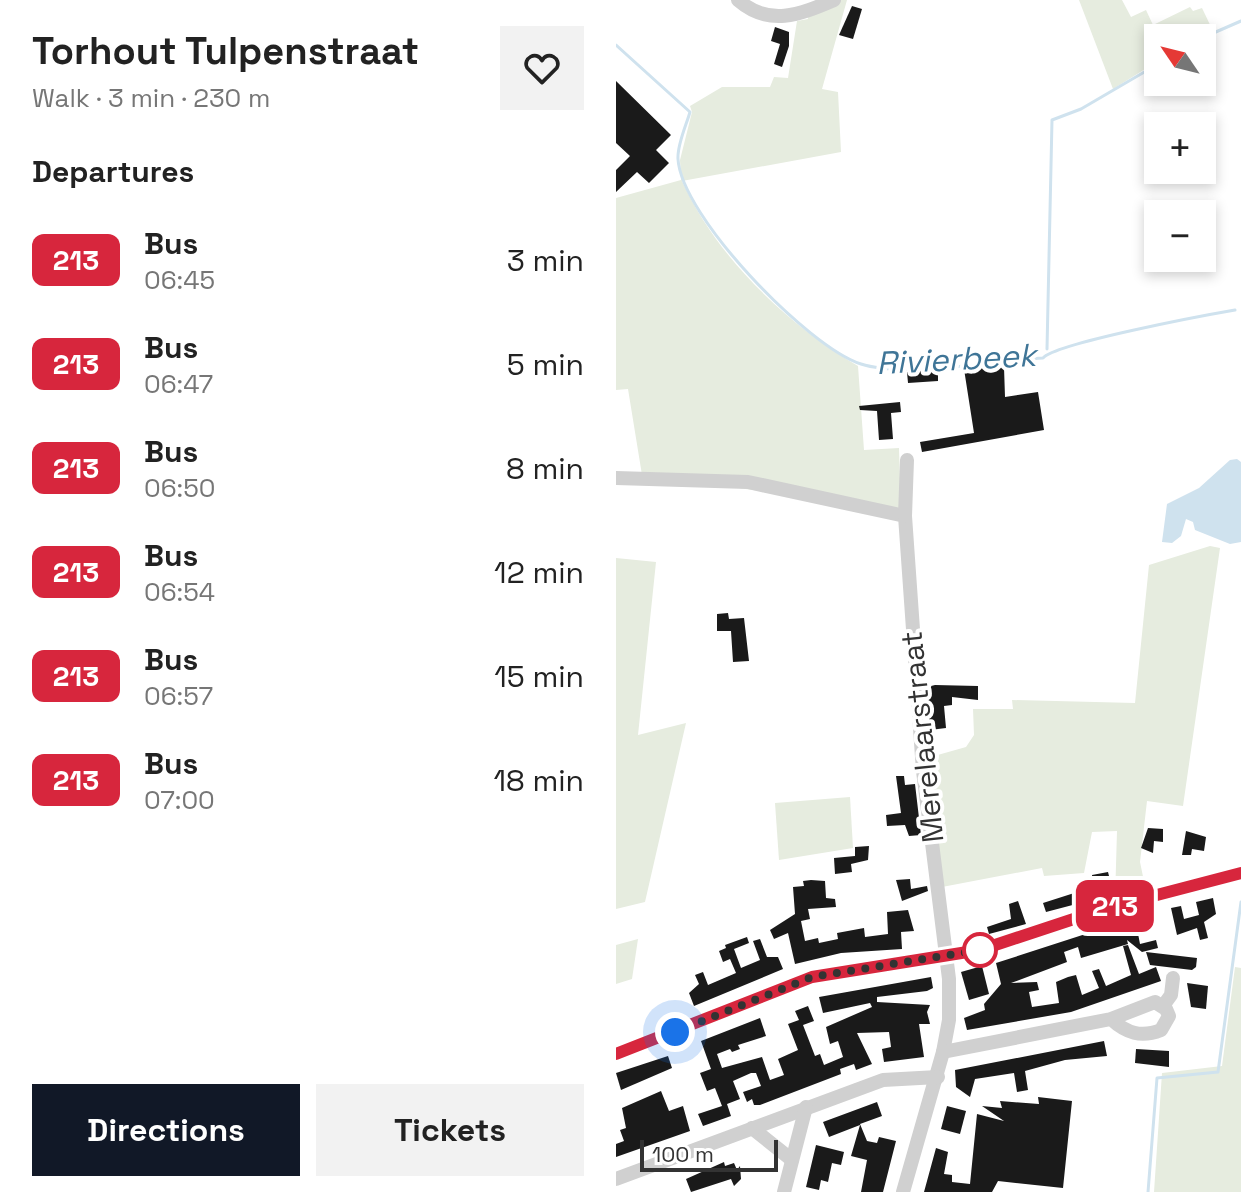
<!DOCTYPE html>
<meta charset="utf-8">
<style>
body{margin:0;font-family:"Space Grotesk",sans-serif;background:#f2f2f2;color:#222;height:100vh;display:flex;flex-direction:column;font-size:30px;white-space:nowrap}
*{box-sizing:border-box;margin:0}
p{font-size:26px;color:#767676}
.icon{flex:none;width:44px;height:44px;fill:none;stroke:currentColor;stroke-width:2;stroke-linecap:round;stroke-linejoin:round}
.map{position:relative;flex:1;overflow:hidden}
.details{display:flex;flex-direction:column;background:#fff;width:616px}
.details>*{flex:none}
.badge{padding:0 16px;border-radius:12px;font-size:28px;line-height:52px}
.needle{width:52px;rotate:305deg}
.controls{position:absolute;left:528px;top:24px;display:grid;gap:16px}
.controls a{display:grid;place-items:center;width:72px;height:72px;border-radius:0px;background:#fff;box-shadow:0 4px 12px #0003;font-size:40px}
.scale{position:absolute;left:24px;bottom:20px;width:138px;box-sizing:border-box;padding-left:8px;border:4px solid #333;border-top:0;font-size:22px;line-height:28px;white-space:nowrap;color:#333;-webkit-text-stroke:6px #fff;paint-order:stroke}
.you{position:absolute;width:40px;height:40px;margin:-20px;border:6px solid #fff;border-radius:50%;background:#1a73e8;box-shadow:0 0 0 12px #1a73e833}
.map>.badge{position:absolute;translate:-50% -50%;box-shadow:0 0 0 4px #fff}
h2{padding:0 32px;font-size:30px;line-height:72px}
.round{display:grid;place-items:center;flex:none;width:84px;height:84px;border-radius:0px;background:#f2f2f2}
.overview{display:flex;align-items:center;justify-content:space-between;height:136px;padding:0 32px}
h1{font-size:38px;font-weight:800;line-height:60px}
.primary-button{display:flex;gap:16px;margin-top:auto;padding:16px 32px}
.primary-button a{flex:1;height:92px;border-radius:0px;background:#111827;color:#fff;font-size:32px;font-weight:800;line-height:92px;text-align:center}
.primary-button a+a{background:#f2f2f2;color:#222}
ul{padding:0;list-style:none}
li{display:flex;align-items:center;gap:24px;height:104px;padding:0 32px}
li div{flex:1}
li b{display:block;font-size:30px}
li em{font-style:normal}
li .badge{min-width:88px;font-weight:700;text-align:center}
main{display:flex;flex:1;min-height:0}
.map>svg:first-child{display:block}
.green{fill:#e6ecdf}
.water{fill:#cfe2ee}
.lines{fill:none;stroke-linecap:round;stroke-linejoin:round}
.stream{stroke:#cfe2ee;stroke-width:3}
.building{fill:#1a1a1a}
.minor{stroke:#d0d0d0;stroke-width:14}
.line-casing{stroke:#fff;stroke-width:18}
.line{stroke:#d7263d;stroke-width:12}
.walk{stroke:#333;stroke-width:8;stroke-dasharray:0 14.4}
.stop-dot{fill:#fff;stroke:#d7263d;stroke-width:4}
.labels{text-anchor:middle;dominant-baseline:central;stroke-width:8;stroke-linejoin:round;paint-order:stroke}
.street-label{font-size:30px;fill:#333;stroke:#fff}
.water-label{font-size:32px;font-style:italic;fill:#3f7597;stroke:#fff}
</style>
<main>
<section class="details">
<div class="overview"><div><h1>Torhout Tulpenstraat</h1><p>Walk · 3 min · 230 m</p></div><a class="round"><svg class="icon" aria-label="heart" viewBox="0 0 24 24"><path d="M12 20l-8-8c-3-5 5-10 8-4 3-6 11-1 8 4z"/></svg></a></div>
<h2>Departures</h2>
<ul>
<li><span class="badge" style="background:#d7263d;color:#fff">213</span><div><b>Bus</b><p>06:45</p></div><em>3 min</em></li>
<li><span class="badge" style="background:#d7263d;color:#fff">213</span><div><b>Bus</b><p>06:47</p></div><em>5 min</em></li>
<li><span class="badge" style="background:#d7263d;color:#fff">213</span><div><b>Bus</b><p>06:50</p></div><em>8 min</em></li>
<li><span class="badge" style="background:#d7263d;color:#fff">213</span><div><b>Bus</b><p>06:54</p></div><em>12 min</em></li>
<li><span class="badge" style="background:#d7263d;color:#fff">213</span><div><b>Bus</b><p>06:57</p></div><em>15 min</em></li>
<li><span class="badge" style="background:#d7263d;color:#fff">213</span><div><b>Bus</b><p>07:00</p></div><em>18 min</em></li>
</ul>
<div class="primary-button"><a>Directions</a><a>Tickets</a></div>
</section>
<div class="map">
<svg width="625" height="1192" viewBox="0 0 625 1192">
<rect width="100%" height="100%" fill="#fff"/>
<g class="green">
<path d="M223,0H231L206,89L222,92L225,152L66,181C101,258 171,324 242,366L248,450L283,448L285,510L26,475L12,389L0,390V198L65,180L64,160L76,112L74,106L106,87H154L158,77L172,78L181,21L192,19L191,14Z"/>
<polygon points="463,0 506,0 515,17 530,10 537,25 574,7 577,11 586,8 597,31 580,38 542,38 542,61 497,89"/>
<polygon points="594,546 604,548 567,806 531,801 524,862 530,891 499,899 501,831 476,832 468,873 428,876 426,868 326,887 311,758 350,747 358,735 357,709 397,709 396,700 519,703 533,565"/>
<polygon points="0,558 40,562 22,735 70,723 29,902 0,909"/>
<polygon points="234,797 237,848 163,860 159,803"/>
<polygon points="22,939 16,979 0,984 0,945"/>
<polygon points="619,967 625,968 625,1192 538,1192 546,1073 606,1066"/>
</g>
<polygon class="water" points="621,459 625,462 625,542 614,544 579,530 577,522 570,519 565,536 556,543 546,542 551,504 583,488 614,460"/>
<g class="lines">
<g class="stream">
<polyline points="586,38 625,21"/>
<path d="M0,45L74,112C70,126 61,145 62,159C65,216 192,347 245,364C288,378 379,361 427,358C440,343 590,315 619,310"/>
<polyline points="431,349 436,120 465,109 542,64"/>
<polyline points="532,1192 541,1078 602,1072 625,902"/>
</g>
</g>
<g class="building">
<polygon points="236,6 246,9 237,39 223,35"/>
<polygon points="159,27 173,32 173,46 166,67 158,64 164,44 155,41"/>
<polygon points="0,81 55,135 40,150 53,163 33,183 21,172 0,192 0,170 14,156 0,143"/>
<polygon points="375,365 388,367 389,397 422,392 428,430 306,452 304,442 358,433 348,369"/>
<polygon points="322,369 322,381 292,383 291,372"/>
<polygon points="284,402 285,412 275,413 277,439 263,440 261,411 244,410 243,406"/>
<polygon points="112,613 113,619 128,618 133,661 117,662 115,631 101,631 101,614"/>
<polygon points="319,685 362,686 362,700 336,697 336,705 328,706 330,728 314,730 311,687"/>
<polygon points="280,776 288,776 289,785 299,784 305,835 293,836 289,825 271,826 270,815 285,813"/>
<polygon points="532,828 547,829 547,842 538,841 537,853 525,848"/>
<polygon points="570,831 590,837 588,851 576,849 575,855 566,855"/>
<polygon points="253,846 252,860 235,864 236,872 219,874 218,858 239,856 239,847"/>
<polygon points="492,872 496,888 479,891 467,897 468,902 430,912 427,903 477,887 476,875"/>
<polygon points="294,879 295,889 311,886 312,891 286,901 280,880"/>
<polygon points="195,880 209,881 210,898 219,899 220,907 192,909 194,919 185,921 189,941 202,938 203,943 222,939 221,933 248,928 249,937 272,934 271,912 292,910 298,931 285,932 286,949 225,953 179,964 172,933 158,939 154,930 179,914 177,887 188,886 187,881"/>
<polygon points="597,898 600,914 588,922 592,938 584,940 581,928 561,935 555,908 565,906 568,919 583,915 580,902"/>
<polygon points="402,901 410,924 373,934 371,927 395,919 393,904"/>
<polygon points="519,918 524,944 540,940 542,948 526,952 511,940 512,944 465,958 462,947 448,952 451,962 395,983 421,982 423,990 413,992 416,1007 443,1003 440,982 452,977 460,975 466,995 483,988 476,971 483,969 490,986 515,975 507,946 512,945 523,974 540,967 545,981 455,1012 351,1030 348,1018 369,1010 368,1004 385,984 380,963"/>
<polygon points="131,937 133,943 118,949 125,968 144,960 137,941 144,939 151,957 162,957 167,969 78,1006 73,993 83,984 79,975 87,972 92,985 120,973 114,959 107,962 103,951 110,948 109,945"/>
<polygon points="530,952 581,958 580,967 576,970 534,965"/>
<polygon points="366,966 373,994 353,1000 345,972"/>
<polygon points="315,977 317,988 311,991 261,997 261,1002 314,1005 311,1012 314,1024 303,1024 308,1057 268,1062 266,1049 275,1047 273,1032 241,1033 256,1064 240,1070 238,1064 224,1069 225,1074 144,1105 138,1105 136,1099 131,1102 127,1092 145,1086 140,1073 135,1073 117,1081 124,1099 111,1104 115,1116 87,1126 82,1114 106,1106 99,1088 91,1091 84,1073 95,1069 85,1041 144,1018 150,1036 122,1045 124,1049 116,1052 114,1049 101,1054 106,1068 146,1057 154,1080 168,1075 162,1059 182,1050 172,1024 183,1020 179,1011 192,1006 198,1021 187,1025 199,1056 204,1054 208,1065 227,1057 222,1041 214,1044 210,1027 256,1007 254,1003 207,1013 203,997"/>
<polygon points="571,983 592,986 590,1009 575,1007"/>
<polygon points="488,1041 491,1056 449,1060 409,1071 412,1090 401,1092 398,1073 359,1079 354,1097 340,1087 339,1070"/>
<polygon points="520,1049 553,1051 553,1067 519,1063"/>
<polygon points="52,1056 56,1068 5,1090 0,1073"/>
<polygon points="45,1091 53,1111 67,1106 74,1131 0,1157 0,1144 8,1141 4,1130 10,1128 6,1108"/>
<polygon points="422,1097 456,1101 447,1188 382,1181 376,1192 308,1192 320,1148 332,1152 328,1174 336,1175 336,1182 354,1184 361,1114 388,1121 366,1106 386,1108 384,1101 423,1104"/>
<polygon points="261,1102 266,1116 244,1124 251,1141 261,1143 263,1137 280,1141 267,1192 245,1192 251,1160 235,1156 244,1125 213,1137 207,1122"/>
<polygon points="331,1106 350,1111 344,1134 325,1129"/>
<polygon points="200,1145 228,1152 225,1165 216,1163 212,1182 205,1180 203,1190 190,1187"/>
<polygon points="108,1162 109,1166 118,1163 121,1170 124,1166 125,1179 118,1186 115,1179 75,1192 70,1179"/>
</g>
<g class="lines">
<g class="minor">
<path d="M122,0C153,27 183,15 218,0"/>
<polyline points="0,478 132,482 289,516 307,771 333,979 333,1020 327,1052 287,1192"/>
<polyline points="289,516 291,460"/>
<polyline points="547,1006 555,995 557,978"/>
<path d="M327,1052L495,1019L539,1002L550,1009L553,1016L545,1030C525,1038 510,1033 495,1019"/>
<polyline points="0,1054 196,977 364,950 491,908 625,873"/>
<polyline points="136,1128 176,1160"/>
<polyline points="0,1179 267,1080 322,1077"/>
<polyline points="168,1192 190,1107"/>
</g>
</g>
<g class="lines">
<g class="line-casing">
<polyline id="line" points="0,1054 196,977 364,950 491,908 625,873"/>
</g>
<use href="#line" class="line"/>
<polyline class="walk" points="59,1032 196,977 364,950"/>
</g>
<circle class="stop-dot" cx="364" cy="950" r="16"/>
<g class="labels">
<g class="street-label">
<text transform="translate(306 737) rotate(-96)">Merelaarstraat</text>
</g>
<g class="water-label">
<text transform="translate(340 359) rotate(-3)">Rivierbeek</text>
</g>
</g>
</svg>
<div class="controls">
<a><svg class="needle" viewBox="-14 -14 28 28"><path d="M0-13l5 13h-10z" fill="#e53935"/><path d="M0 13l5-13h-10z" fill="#767676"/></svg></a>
<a>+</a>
<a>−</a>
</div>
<div class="scale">100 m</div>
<div class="you" style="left:59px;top:1032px"></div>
<b class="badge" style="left:499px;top:906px;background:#d7263d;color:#fff">213</b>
</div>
</main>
